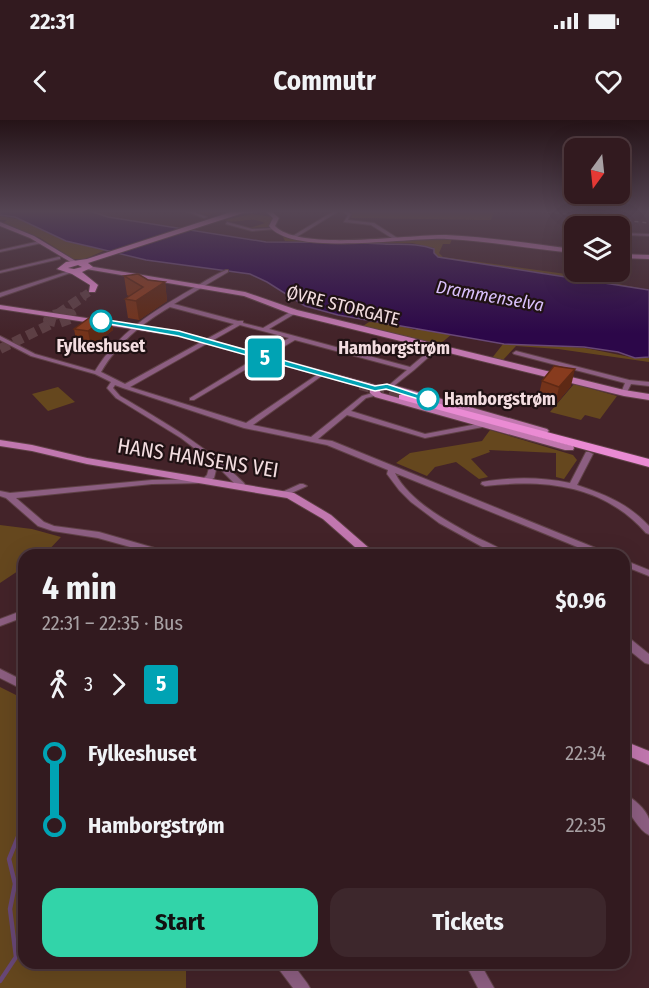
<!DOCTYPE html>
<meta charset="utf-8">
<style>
body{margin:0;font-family:"Fira Sans Condensed",sans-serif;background:#3d272c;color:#f1f3f6;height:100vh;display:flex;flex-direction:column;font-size:22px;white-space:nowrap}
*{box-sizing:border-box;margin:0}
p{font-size:20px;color:#a8a1a4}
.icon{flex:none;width:33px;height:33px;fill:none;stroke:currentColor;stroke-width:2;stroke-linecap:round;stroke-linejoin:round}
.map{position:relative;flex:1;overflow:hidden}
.panel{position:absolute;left:18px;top:429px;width:612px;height:420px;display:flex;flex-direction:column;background:#321a1f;border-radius:18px;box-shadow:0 6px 24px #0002,0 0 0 2px #4d383d}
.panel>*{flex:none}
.badge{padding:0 12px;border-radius:4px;font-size:21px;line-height:39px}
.needle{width:39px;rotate:195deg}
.buttons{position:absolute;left:564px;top:18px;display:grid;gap:12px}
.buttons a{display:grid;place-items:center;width:66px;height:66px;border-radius:12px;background:#321a1f;box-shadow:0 6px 24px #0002,0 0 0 2px #4d383d;font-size:30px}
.map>.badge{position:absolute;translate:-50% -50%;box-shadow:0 0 0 3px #fff}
.legs{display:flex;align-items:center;gap:9px;height:66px;padding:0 24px;font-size:20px}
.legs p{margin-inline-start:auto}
.overview{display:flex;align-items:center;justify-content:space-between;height:102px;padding:0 24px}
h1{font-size:33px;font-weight:700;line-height:45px}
.cta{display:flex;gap:12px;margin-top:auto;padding:12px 24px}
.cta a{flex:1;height:69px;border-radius:18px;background:#32d4a9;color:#111;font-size:24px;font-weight:700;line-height:69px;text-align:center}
.cta a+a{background:#3d272c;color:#f1f3f6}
ul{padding:0 24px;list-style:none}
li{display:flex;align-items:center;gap:21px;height:72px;font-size:22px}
li i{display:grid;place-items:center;width:9px;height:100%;margin:0 8px;background:currentColor}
li i::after{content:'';width:15px;height:15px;margin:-8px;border:4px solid;border-radius:50%;background:#321a1f}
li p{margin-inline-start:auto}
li:first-child i{background:linear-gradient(#0000 50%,currentColor 0)}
li:last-child i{background:linear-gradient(currentColor 50%,#0000 0)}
.status{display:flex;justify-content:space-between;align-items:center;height:42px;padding:0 30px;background:#321a1f;direction:ltr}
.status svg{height:16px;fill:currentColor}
header{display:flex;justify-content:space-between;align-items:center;height:78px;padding:0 24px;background:#321a1f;font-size:27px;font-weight:700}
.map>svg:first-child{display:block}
.green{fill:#65471e}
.water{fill:#2c0749;stroke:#684776;stroke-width:1.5}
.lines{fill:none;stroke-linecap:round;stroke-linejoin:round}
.stream{stroke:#684776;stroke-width:4.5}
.primary-tunnel-far1{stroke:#5d3f44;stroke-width:8;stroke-dasharray:8 4;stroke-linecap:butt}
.primary-tunnel{stroke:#5d3f44;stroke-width:10;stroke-dasharray:10 5;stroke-linecap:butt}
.street-casing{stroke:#5f4146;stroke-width:2}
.secondary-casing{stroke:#5f4146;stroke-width:2}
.primary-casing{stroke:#5f4146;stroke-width:2}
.street{fill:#8c5e81;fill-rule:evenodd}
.secondary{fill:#c177af;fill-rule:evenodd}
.primary{fill:#ea8bd3;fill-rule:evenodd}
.rail{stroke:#9c8186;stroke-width:1.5;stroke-dasharray:4 4;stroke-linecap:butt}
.wall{fill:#74331a}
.shaded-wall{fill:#5e2915}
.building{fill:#873b1e;stroke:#5e2915;stroke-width:1.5}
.line-1{fill:#00a3b4;stroke:#fff;stroke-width:1.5}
.stop-1-dot{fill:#fff;stroke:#00a3b4;stroke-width:3}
.labels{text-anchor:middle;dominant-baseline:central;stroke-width:4.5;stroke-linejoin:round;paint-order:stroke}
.far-water-label{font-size:18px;font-style:italic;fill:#d9c0fb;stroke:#201214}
.far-street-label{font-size:18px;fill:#f3dde0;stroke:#201214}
.far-stop-label{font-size:18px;font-weight:bold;fill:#f3dde0;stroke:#201214}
.far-neighbourhood-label{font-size:18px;font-weight:bold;fill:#f3dde0;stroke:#201214}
.street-label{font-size:21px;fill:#f3dde0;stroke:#201214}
</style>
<div class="status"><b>22:31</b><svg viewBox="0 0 49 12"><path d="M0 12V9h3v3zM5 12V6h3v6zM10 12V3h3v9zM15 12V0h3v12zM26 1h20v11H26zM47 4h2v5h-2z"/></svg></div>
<header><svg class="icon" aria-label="back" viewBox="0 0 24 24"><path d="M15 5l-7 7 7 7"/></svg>Commutr<svg class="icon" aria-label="heart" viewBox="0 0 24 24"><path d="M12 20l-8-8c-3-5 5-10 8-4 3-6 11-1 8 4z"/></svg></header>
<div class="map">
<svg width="649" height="868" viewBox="0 0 649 868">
<rect width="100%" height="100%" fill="#432329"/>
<g class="green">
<polygon points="353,91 494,91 491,100 487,100 351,98"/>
<path d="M252,94L274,97L270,107L250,108L265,103C248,95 241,105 224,100Z"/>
<polygon points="0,96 22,100 66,121 108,129 85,139 73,139 40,118 3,103 7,100 0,100"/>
<polygon points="283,117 318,121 452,119 450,124 443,124 439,133 443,137 573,155 649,170 437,137 434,133 434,128 412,123 301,122 285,121"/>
<polygon points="369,202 392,203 415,210 419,208 452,214 439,225 363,206"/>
<polygon points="517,223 585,228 635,238 649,238 649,242 558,229 516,226 503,240 492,238 503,224"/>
<polygon points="574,264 617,276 600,299 585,295 581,300 550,292"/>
<polygon points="58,267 75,282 48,291 32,274"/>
<polygon points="490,310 573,335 577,340 564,359 556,357 556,333 489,330 490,332 471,339 488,357 479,359 456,342 435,347 427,356 396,343 410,333 482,321"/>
<polygon points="0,405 32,409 61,417 44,435 24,435 24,447 0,463"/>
<polygon points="0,567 24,579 24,843 186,843 186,868 0,868"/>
</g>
<path class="water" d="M0,91H90L108,97L266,122C303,122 344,122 384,124C402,125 417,123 434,129V133L438,137L649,170V237L635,238L618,232L584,227L504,224L338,195L305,186L267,162L250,154L146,140L92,127L66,121L15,97L0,95Z"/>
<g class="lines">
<polyline class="stream" points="0,861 16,837 10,789 15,764 9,739 24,702"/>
<polyline class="primary-tunnel-far1" points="82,177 92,170"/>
<g class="primary-tunnel">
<polygon points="64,193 71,194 73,198 59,203 48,200 53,195"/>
<polyline points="58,194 84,176"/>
<polyline points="0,229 53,203"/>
<polyline points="360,265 403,277"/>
</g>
<g class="street-casing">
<g id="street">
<polygon points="185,91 191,91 207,97 204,98"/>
<polygon points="334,91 339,91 295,118 291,117"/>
<polygon points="341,91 346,91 351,94 348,100 374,103 399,119 395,120 371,105 344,102 348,95"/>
<polygon points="227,102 252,109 274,108 276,109 252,111 226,104"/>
<polygon points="622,113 649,114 649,116 626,115 622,123 620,123 620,119"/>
<polygon points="40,121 42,123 0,132 0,130"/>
<polygon points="58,137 60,137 60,139 0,153 0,151"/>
<path d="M226,150H228V152L174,184L238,201H243V203L263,208L292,191H296V193L269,209L410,247L436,225L441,226L414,250L390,269L388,268V266L407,250L295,220L194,280H190V278L289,218L240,205L130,267L246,303L321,252L324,254L323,255L253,305L311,317L362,276L376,272L379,274L378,275L366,278L351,291L425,314L488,302V306L425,318L347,295L318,319L332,321L608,433L610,435H597L395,353C409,381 448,402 476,417C486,422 500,427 509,435H497L439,403L411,382L399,370L387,354L388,350L327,325L244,308L123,268L115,265L113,268L120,276C164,302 208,327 244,363L245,365L244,367H238L217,346L214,358L205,363L152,364L16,378L44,402L54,406L99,412L172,433L174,435H159L98,418L53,411L38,406L6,378L0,376V371L10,373L152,360L203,359L207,355L211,341L181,318L116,278L107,268L111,262L95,254L31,236L0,220V216L35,234L95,251C119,212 152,192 190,170C202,163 214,155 226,150ZM170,187L234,204L125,264L101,252C119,222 140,205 170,187Z"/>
<polygon points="69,151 73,152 0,177 0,173"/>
<polygon points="516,231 629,260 649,262 649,266 631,264 626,274 622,274 621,273 625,263 514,234 513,233"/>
<path d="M586,332H589L593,334L577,365C604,374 629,384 649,406V414L646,413C604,365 545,359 485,366L481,364L482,362C511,357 541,357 570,363Z"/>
<polygon points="300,364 303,364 307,366 287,375 284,375 280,373"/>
<polygon points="624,440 649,450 649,456 624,446"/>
<polygon points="24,490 24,497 0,506 0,499"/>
<polygon points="624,516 628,517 649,534 649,544 645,543 624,526"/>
<polygon points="0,549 24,561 24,570 0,558"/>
<path d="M624,674C633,678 646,689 649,699C649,704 649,710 649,715C638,710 633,695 624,688Z"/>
<polygon points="276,843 292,843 307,863 310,868 293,868 278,848"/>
<polygon points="465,843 480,843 494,868 478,868"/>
</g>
</g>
<g class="secondary-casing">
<g id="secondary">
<path d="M265,91H271L279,98L275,106C300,132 409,114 446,115C489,117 532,124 574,129V133C532,129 490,121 447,119C410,117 292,137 269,106L273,98Z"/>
<polygon points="0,102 34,116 79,143 74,144 30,118 0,106"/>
<polygon points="620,134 649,135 649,139 620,138"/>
<polygon points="88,146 245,172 297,190 624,270 649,274 649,280 624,276 291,194 244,176 86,149 85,148"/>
<polygon points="0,185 179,212 375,265 393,265 547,309 549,311 544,314 390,270 379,270 381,273 573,326 574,328 573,330 565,330 375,277 370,273 370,269 178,216 0,189"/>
<polygon points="0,320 32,325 87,338 294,373 331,395 377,435 364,435 323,399 287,378 87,344 32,331 0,326"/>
<polygon points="624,621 649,631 649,645 624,634"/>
</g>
</g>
<g class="primary-casing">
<g id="primary">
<path d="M234,91H265L243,93L88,143L93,147L82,152L98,165L95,172H89L90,165L72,154L57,149L66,142L87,139ZM78,145L82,147L74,149L68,148Z"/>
<polygon points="403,274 649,339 649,347 399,279 399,275"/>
</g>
</g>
<use href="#street" class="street"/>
<use href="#secondary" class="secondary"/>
<use href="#primary" class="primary"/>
<polyline class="rail" points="539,91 649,103"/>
</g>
<g class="wall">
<polygon points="193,91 222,91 208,95"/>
<polygon points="124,156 165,162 167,181 139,200 128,198 125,179 129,176 127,175"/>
<polygon points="110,195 113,210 91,227 77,225 74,209"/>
<polygon points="542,261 571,266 555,285 538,279"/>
</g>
<g class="shaded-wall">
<polygon points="208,91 222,91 208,95"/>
<polygon points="165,162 167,181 139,200 136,181"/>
<polygon points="110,195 113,210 91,227 88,211"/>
<polygon points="575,249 571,266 555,285 559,267"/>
</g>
<g class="building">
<polygon points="138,154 148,160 165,162 136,181 125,179 143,167 124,156"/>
<polygon points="96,193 110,195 88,211 74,209"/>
<polygon points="554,246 575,249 559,267 542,261"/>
</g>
<linearGradient id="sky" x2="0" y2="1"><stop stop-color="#251317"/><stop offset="0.43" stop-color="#554554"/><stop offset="1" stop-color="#554554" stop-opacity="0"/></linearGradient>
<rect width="649" height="213" fill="url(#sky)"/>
<polygon class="line-1" points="101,199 179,211 375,266 387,264 432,279 428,282 386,269 375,271 178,216 98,202"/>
<g class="stop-1-dot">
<circle cx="101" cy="201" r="10"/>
<circle cx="428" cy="279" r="10"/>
</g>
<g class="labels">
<g class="far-water-label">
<text transform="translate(490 176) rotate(10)">Drammenselva</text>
</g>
<g class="far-street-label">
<text transform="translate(343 186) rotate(14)">ØVRE STORGATE</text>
</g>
<g class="far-stop-label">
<text x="101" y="226">Fylkeshuset</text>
<text x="444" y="279" text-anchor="start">Hamborgstrøm</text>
</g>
<g class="far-neighbourhood-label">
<text x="394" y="228">Hamborgstrøm</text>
</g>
<g class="street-label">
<text transform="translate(198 338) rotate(9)">HANS HANSENS VEI</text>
</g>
</g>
</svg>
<div class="buttons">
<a><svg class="needle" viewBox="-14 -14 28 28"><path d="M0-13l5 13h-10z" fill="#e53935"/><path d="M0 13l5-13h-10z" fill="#a8a1a4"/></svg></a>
<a><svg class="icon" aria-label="layers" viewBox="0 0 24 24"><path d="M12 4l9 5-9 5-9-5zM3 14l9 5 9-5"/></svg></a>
</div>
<b class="badge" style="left:265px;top:238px;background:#00a3b4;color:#fff">5</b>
<section class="panel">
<div class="overview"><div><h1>4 min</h1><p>22:31 – 22:35 · Bus</p></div><b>$0.96</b></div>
<div class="legs"><svg class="icon" aria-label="walk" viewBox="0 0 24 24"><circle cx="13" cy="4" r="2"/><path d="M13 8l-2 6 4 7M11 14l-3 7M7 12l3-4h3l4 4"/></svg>3<svg class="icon" aria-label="forward" viewBox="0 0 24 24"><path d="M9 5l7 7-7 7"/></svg><b class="badge" style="background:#00a3b4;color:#fff">5</b></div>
<ul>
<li><i style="color:#00a3b4"></i><b>Fylkeshuset</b><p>22:34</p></li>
<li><i style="color:#00a3b4"></i><b>Hamborgstrøm</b><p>22:35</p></li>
</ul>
<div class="cta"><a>Start</a><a>Tickets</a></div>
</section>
</div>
